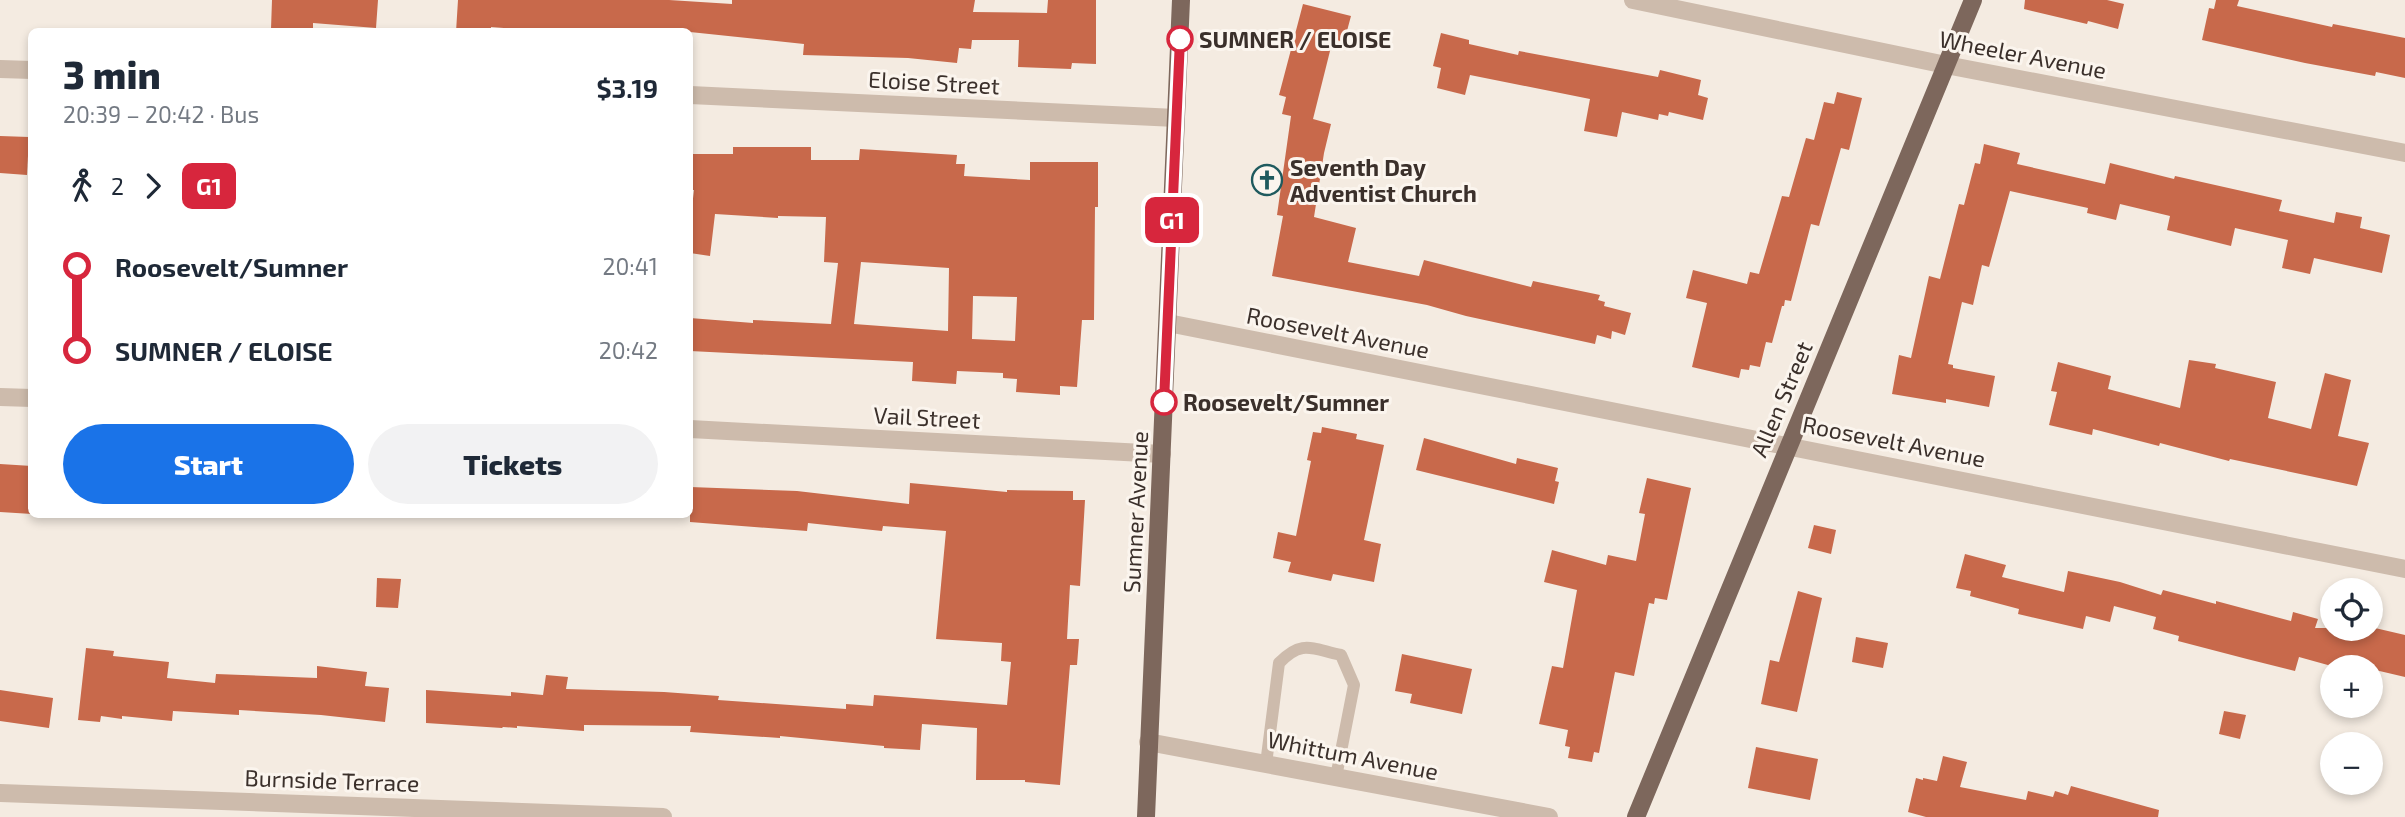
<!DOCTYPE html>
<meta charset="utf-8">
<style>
body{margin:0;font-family:"Exo 2",sans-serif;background:#f2f2f3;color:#1f2937;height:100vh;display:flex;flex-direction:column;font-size:26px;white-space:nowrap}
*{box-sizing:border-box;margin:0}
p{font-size:23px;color:#747a83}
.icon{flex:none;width:38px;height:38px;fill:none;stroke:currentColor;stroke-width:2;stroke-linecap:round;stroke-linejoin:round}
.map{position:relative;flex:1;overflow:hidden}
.side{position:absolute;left:28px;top:28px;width:665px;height:490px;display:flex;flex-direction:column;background:#fff;border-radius:10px;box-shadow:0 4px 10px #0003}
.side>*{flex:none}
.badge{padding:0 14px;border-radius:10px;font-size:24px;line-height:46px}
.controls{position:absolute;left:2320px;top:578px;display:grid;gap:14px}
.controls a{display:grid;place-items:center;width:63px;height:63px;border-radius:50%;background:#fff;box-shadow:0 4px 10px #0003;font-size:35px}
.map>.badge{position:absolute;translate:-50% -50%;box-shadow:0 0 0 4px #fff}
.legs{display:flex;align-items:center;gap:10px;height:77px;padding:0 35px;font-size:23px}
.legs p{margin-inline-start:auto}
.head{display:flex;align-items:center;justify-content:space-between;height:119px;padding:0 35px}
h1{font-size:38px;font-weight:800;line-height:52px}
.button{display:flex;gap:14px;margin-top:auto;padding:14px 35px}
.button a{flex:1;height:80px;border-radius:42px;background:#1a73e8;color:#fff;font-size:28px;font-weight:800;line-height:80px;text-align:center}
.button a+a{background:#f2f2f3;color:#1f2937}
ul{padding:0 35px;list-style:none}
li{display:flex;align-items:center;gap:24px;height:84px;font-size:26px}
li i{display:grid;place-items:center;width:10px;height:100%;margin:0 9px;background:currentColor}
li i::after{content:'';width:18px;height:18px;margin:-9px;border:5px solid;border-radius:50%;background:#fff}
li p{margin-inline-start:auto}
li:first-child i{background:linear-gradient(#0000 50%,currentColor 0)}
li:last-child i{background:linear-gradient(currentColor 50%,#0000 0)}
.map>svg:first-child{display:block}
.building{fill:#c8694b;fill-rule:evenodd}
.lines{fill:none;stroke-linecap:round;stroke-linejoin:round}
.service{stroke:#cdbbac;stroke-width:12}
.minor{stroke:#cdbbac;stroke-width:18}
.tertiary{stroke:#cdbbac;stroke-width:18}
.primary{stroke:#7d675c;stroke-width:18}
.line-1-casing{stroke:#fff;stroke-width:16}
.line-1{stroke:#d7263d;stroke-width:10}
.stop-1-dot{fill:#fff;stroke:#d7263d;stroke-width:3.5}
.labels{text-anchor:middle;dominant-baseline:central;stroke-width:6;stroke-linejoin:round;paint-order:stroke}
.stop-label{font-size:23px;font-weight:bold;fill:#3b302b;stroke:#fbf5ee;text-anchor:start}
.street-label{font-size:23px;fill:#3b302b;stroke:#fbf5ee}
.poi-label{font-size:23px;font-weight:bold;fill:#3b302b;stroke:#fbf5ee;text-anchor:start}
</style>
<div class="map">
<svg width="2405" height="817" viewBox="0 0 2405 817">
<rect width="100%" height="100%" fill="#f4ebe1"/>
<g class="building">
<polygon points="272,0 378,0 376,28 313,23 313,30 271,29"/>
<polygon points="458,0 669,0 732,4 732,0 975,0 973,12 1047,13 1048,0 1096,0 1096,64 1072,63 1071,69 1018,67 1019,40 972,40 971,49 959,48 957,63 908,58 803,55 804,44 690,32 551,32 491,27 491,32 456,32"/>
<polygon points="2025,0 2107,0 2124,4 2118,29 2088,21 2087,24 2024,9"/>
<polygon points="2216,0 2239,0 2237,6 2332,27 2333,24 2405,38 2405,78 2376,72 2375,76 2305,63 2202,40 2209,8 2214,9"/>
<polygon points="1303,4 1351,16 1344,42 1333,39 1313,119 1331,124 1324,153 1314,217 1356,228 1348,262 1419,276 1424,260 1531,287 1533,281 1600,295 1598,300 1605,302 1604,306 1631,313 1625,335 1612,331 1611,339 1597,335 1595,344 1466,316 1427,305 1272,276 1283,216 1277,215 1291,116 1282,114 1286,97 1279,95"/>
<polygon points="1441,33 1469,40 1469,44 1518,55 1519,51 1658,77 1660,70 1701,80 1698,95 1708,98 1703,120 1669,112 1668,116 1659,114 1658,120 1622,112 1617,137 1584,131 1590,99 1470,75 1465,95 1437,88 1441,68 1433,66"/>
<polygon points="1837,92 1862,98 1849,150 1841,148 1819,226 1811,224 1791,301 1785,300 1784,306 1782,306 1772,343 1766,342 1760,367 1750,365 1749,370 1741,369 1739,378 1692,367 1707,303 1686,298 1693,270 1747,284 1750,272 1759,274 1782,196 1789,197 1806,138 1814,140 1824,102 1834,104"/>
<polygon points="0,136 29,137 27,175 0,173"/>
<polygon points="1984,144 2020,153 2017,164 2105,184 2110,163 2174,179 2175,176 2282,200 2279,211 2334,223 2336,212 2362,217 2360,228 2390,235 2382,273 2314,258 2310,274 2282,268 2288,240 2235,228 2231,246 2167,230 2170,216 2120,204 2116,220 2087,213 2088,208 2010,191 1989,267 1982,265 1973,305 1962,302 1948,364 1953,365 1953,368 1995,376 1989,407 1946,399 1946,403 1892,394 1899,355 1911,358 1929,276 1940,279 1959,204 1964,205 1975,163 1980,164"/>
<path d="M733,147H811V160H859L860,149L957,155L956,164H965L964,176L1030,180V162H1098V207H1095L1094,320H1082L1077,387L1060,386V395L1016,392L1017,379L1003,378V373L957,371L956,384L912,381L913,362L690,351V318L753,323V320L831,324L838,263L824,262L826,217L778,216V218L715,214L710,256L690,253V224L694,190H690V154H733ZM861,262L949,268L948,331L854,324ZM973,296L1017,297L1015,341L972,339Z"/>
<polygon points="2189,360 2216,364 2215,368 2276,382 2268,418 2311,429 2325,373 2351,380 2338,436 2369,443 2357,486 2230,459 2229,461 2160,443 2159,446 2093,429 2092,435 2049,425 2057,392 2051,391 2058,362 2111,376 2108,389 2180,408"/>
<polygon points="1322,427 1357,434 1356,439 1384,445 1364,540 1381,544 1374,582 1333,574 1331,581 1288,572 1291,562 1273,558 1278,532 1296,536 1311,461 1307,460 1313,432 1321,433"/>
<polygon points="1424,438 1516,464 1517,458 1558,468 1555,481 1559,482 1554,504 1416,470"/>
<polygon points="0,464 32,466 32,514 0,512"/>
<polygon points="1647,478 1691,488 1667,600 1655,598 1654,604 1649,603 1634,676 1615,672 1599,753 1594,752 1592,762 1568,758 1570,747 1565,746 1568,730 1539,724 1552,666 1563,668 1577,590 1544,582 1552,550 1606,565 1608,555 1636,561 1645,514 1639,513"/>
<polygon points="910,483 1007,492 1007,490 1073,491 1073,500 1085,500 1080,586 1070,585 1067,639 1079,639 1077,665 1070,665 1060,785 1025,782 1025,780 976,780 977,728 922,724 920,750 884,748 884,746 780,736 780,738 690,732 691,726 584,725 584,731 517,726 517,728 503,727 502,728 426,723 426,690 511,696 511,692 543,695 546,675 568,677 566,689 664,692 719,696 718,700 846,709 846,704 873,706 874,695 1007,705 1011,662 1001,661 1002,643 936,639 946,531 883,526 882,531 808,523 807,531 690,522 690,487 797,491 909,504"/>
<polygon points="1814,525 1836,530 1831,554 1808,548"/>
<polygon points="1965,554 2006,565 2002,577 2064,592 2068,571 2120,582 2161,595 2163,590 2216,604 2216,601 2291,621 2293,612 2318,619 2315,628 2375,628 2405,635 2405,677 2371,669 2371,667 2335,667 2299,657 2295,671 2247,659 2178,641 2179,636 2153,629 2156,617 2114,606 2110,622 2086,616 2083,629 2018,614 2019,609 1970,596 1971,591 1956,588"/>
<polygon points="377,578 401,579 398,608 376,607"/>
<polygon points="1798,591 1822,598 1797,712 1761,704 1770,660 1779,662"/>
<polygon points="1856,637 1888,643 1883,668 1852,662"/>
<polygon points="86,648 114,651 113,656 169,662 167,678 215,683 216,674 317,678 317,666 367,672 365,686 389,688 385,722 321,715 239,710 239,715 173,711 172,721 122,716 122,719 101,716 100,722 78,720"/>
<polygon points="1402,654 1472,669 1462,714 1410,703 1412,694 1395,691"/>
<polygon points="0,690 53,698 49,728 0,721"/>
<polygon points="2224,711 2246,715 2240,739 2219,734"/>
<polygon points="1756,747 1818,759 1810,800 1748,788"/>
<polygon points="1943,756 1967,762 1960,787 2026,800 2028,791 2053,797 2055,791 2068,795 2071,786 2159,810 2158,817 1926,817 1908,812 1916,778 1923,780 1923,778 1937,781"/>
</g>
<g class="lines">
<path class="service" d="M1266,764L1279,663C1302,639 1312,649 1341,655L1354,685L1336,777"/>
<g class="minor">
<polyline points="1633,0 1946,65 2405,153"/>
<polyline points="0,69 32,70"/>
<polyline points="690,95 1176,118"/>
<polyline points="0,397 32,398"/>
<polyline points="690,429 1162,454"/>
<polyline points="1148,742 1549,817"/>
<polyline points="0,793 663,817"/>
</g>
<polyline class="tertiary" points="1168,323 2405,569"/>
<g class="primary">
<polyline points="1146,817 1181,0"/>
<polyline points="1636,817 1973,0"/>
</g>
</g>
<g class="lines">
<g class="line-1-casing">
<polyline id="line-1" points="1164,402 1180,39"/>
</g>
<use href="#line-1" class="line-1"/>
</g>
<defs>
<g id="church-ring" transform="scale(1.575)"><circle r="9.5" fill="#fbf5ee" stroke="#1f5a5e" stroke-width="1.5"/><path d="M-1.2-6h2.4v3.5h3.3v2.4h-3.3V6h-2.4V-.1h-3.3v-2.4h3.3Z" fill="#1f5a5e"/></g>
</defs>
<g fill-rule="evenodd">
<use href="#church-ring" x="1267" y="180"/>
</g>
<g class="stop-1-dot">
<circle cx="1180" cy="39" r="12"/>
<circle cx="1164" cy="402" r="12"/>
</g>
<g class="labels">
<g class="stop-label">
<text x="1199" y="39">SUMNER / ELOISE</text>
<text x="1183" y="402">Roosevelt/Sumner</text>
</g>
<g class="street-label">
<text transform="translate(2023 54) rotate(11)">Wheeler Avenue</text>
<text transform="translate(934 82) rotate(3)">Eloise Street</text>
<text transform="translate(1338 332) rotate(11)">Roosevelt Avenue</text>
<text transform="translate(1781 399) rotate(-67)">Allen Street</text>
<text transform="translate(927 417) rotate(3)">Vail Street</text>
<text transform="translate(1894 441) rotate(11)">Roosevelt Avenue</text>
<text transform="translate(1135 512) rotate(-87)">Sumner Avenue</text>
<text transform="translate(1353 755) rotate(11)">Whittum Avenue</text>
<text transform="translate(332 780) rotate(2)">Burnside Terrace</text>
</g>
<g class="poi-label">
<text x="1290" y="167">Seventh Day<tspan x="1290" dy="26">Adventist Church</tspan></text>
</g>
</g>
</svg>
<div class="controls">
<a><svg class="icon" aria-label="locate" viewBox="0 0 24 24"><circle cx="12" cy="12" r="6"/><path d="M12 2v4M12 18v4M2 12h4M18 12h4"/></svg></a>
<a>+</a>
<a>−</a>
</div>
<b class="badge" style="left:1172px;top:220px;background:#d7263d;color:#fff">G1</b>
<section class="side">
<div class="head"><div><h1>3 min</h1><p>20:39 – 20:42 · Bus</p></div><b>$3.19</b></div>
<div class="legs"><svg class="icon" aria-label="walk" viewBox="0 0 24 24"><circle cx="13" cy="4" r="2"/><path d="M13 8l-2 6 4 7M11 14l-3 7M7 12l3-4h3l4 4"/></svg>2<svg class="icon" aria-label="forward" viewBox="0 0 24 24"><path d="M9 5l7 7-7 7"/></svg><b class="badge" style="background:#d7263d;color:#fff">G1</b></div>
<ul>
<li><i style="color:#d7263d"></i><b>Roosevelt/Sumner</b><p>20:41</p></li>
<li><i style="color:#d7263d"></i><b>SUMNER / ELOISE</b><p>20:42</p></li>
</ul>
<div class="button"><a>Start</a><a>Tickets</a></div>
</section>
</div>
